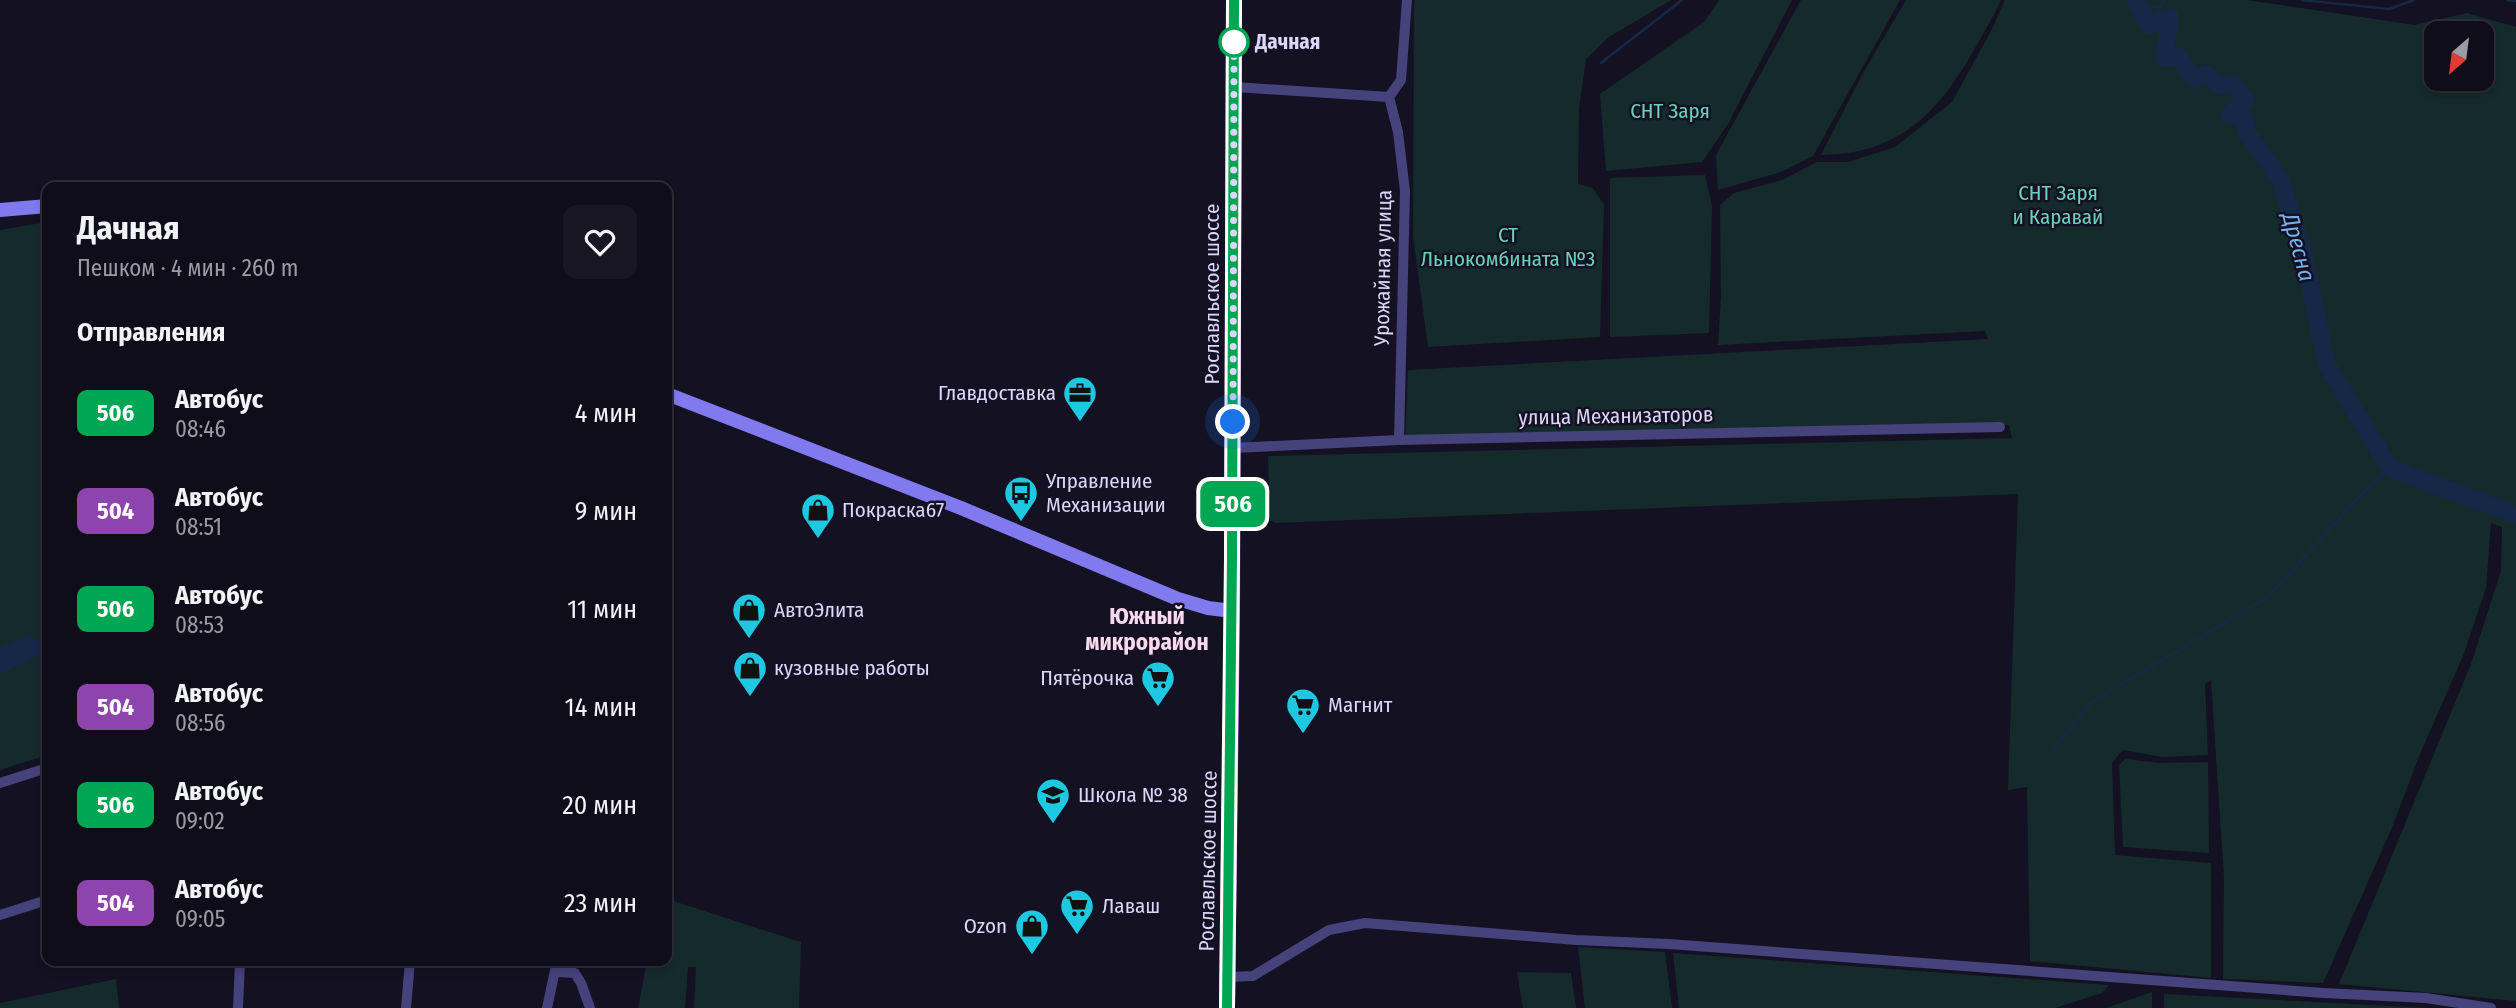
<!DOCTYPE html>
<html lang="ru">
<meta charset="utf-8">
<style>
body{margin:0;font-family:"Fira Sans Condensed",sans-serif;background:#181623;color:#f1f3f6;height:100vh;display:flex;flex-direction:column;font-size:26px;white-space:nowrap}
*{box-sizing:border-box;margin:0}
p{font-size:23px;color:#9b9ca2}
.icon{flex:none;width:38px;height:38px;fill:none;stroke:currentColor;stroke-width:2;stroke-linecap:round;stroke-linejoin:round}
.map{position:relative;flex:1;overflow:hidden}
.side{position:absolute;left:42px;top:182px;width:630px;height:784px;display:flex;flex-direction:column;background:#0f0d1a;border-radius:14px;box-shadow:0 4px 10px #0003,0 0 0 2px #2f2d39}
.side>*{flex:none}
.badge{padding:0 14px;border-radius:10px;font-size:24px;line-height:46px}
.needle{width:46px;rotate:208deg}
.fabs{position:absolute;left:2424px;top:21px;display:grid;gap:14px}
.fabs a{display:grid;place-items:center;width:70px;height:70px;border-radius:14px;background:#0f0d1a;box-shadow:0 4px 10px #0003,0 0 0 2px #2f2d39;font-size:35px}
.you{position:absolute;width:35px;height:35px;margin:-18px;border:5px solid #fff;border-radius:50%;background:#1a73e8;box-shadow:0 0 0 10px #1a73e833}
.map>.badge{position:absolute;translate:-50% -50%;box-shadow:0 0 0 4px #fff}
h2{padding:0 35px;font-size:26px;line-height:63px}
.round{display:grid;place-items:center;flex:none;width:74px;height:74px;border-radius:14px;background:#181623}
.head{display:flex;align-items:center;justify-content:space-between;height:119px;padding:0 35px}
h1{font-size:33px;font-weight:700;line-height:52px}
ul{padding:0;list-style:none}
li{display:flex;align-items:center;gap:21px;height:98px;padding:0 35px}
li div{flex:1}
li b{display:block;font-size:26px}
li em{font-style:normal}
li .badge{min-width:77px;font-weight:700;text-align:center}
.map>svg:first-child{display:block}
.green{fill:#152b2b;fill-rule:evenodd}
.water{fill:#162847}
.lines{fill:none;stroke-linecap:round;stroke-linejoin:round}
.stream{stroke:#162847;stroke-width:2.5}
.river{stroke:#162847;stroke-width:18}
.street{stroke:#46427b;stroke-width:10}
.secondary{stroke:#807aee;stroke-width:14}
.primary{stroke:#bf6cec;stroke-width:16}
.line-casing{stroke:#fff;stroke-width:16}
.line{stroke:#00a651;stroke-width:10}
.walk{stroke:#dcd7fa;stroke-width:7;stroke-dasharray:0 12.6}
.stop-dot{fill:#fff;stroke:#00a651;stroke-width:3.5}
.labels{text-anchor:middle;dominant-baseline:central;stroke-width:5;stroke-linejoin:round;paint-order:stroke}
.stop-label{font-size:21px;font-weight:bold;fill:#dcd7fa;stroke:#141122;text-anchor:start}
.park-label{font-size:21px;fill:#6dd0ba;stroke:#141122}
.street-label{font-size:21px;fill:#dcd7fa;stroke:#141122}
.poi-label{font-size:21px;fill:#dcd7fa;stroke:#141122;text-anchor:start}
.water-label{font-size:23px;font-style:italic;fill:#73b1ec;stroke:#141122}
.neighbourhood-label{font-size:23px;font-weight:bold;fill:#fad9ed;stroke:#141122}
</style>
<div class="map">
<svg width="2516" height="1008" viewBox="0 0 2516 1008">
<rect width="100%" height="100%" fill="#141122"/>
<g class="green">
<polygon points="1414,0 1671,0 1609,37 1586,59 1579,108 1578,184 1593,188 1604,205 1600,337 1428,347 1413,236"/>
<polygon points="1719,0 1792,0 1728,124 1702,162 1606,171 1600,94 1704,22"/>
<polygon points="1801,0 1900,0 1813,156 1781,172 1718,190 1716,155"/>
<path d="M1906,0H2001C1994,16 1984,32 1975,48C1938,113 1900,154 1821,155L1863,73Z"/>
<path d="M2005,0H2247L2415,25L2467,13L2516,27V1001L2339,984L2471,664L2501,571L2502,527L2491,523L2486,588L2463,656L2420,754L2391,830L2323,983L2223,979L2224,878L2211,680L2205,684L2208,755L2162,757L2123,750L2112,763L2115,855L2211,863V978L2030,961L2027,787L2008,790L2018,494L1275,523L1270,520L1268,456L2012,438L2009,425L1405,442L1408,370L1988,339L1985,331L1718,345L1721,297L1720,205L1734,193L1782,180L1817,162H1848L1895,147L1952,102L1991,31ZM2436,33H2482V79H2436Z"/>
<polygon points="1705,175 1712,206 1709,333 1610,337 1610,178"/>
<polygon points="47,222 47,755 0,770 0,230"/>
<polygon points="2125,759 2159,763 2208,762 2209,853 2123,847 2119,765"/>
<polygon points="667,899 801,942 799,1008 694,1008 696,967 688,967 685,1008 638,1008 647,961 667,961"/>
<polygon points="1578,947 1665,952 1672,1008 1585,1008"/>
<polygon points="1673,953 2109,985 2102,993 2055,1008 1679,1008"/>
<polygon points="1517,972 1571,973 1576,1008 1523,1008"/>
<polygon points="116,979 119,1008 0,1008 0,1003"/>
<polygon points="2152,992 2152,1008 2106,1008"/>
<polygon points="2164,994 2427,1008 2164,1008"/>
</g>
<polygon class="water" points="28,636 47,645 47,650 0,675 0,648"/>
<g class="lines">
<g class="stream">
<polyline points="2302,0 2389,9 2414,0"/>
<polyline points="2507,0 2516,1"/>
<polyline points="2137,3 2159,8 2166,0"/>
<polyline points="1601,63 1682,0"/>
<polyline points="2053,749 2092,702 2268,597 2358,498 2390,468"/>
</g>
<polyline class="river" points="2135,0 2149,25 2170,17 2164,58 2178,56 2194,79 2206,74 2219,85 2233,84 2246,101 2230,114 2245,119 2247,133 2280,179 2301,244 2327,365 2390,468 2516,515"/>
<g class="street">
<polyline points="1235,87 1389,97"/>
<polyline points="1399,440 1405,191 1398,132 1389,97 1401,80 1407,0"/>
<polyline points="1233,448 1399,440 2000,427"/>
<polyline points="0,783 47,768"/>
<polyline points="0,915 47,900"/>
<polyline points="556,972 575,973 581,983 590,1008"/>
<polyline points="1228,977 1253,976 1329,930 1365,923 1576,940 1669,944 2324,993 2426,998 2491,1008"/>
<polyline points="238,1008 240,961"/>
<polyline points="406,1008 410,961"/>
<polyline points="547,1008 557,961"/>
</g>
<g class="secondary">
<polyline points="0,210 47,206"/>
<polyline points="667,394 961,508 1178,599 1208,608 1232,611"/>
</g>
<polyline class="primary" points="1227,1008 1232,611 1234,0"/>
</g>
<g class="lines">
<g class="line-casing">
<polyline id="line" points="1227,1008 1232,557 1234,0"/>
</g>
<use href="#line" class="line"/>
<polyline class="walk" points="1233,422 1234,42"/>
</g>
<defs>
<g id="office-pin" transform="scale(1.75)"><path d="M0 17L-7.5 6A9.5 9.5 0 1 1 7.5 6Z" fill="#1dc8e0" stroke="#141122"/><path d="M-6-3h4V-5.5h4V-3h4V5H-6ZM-1-4.5V-3h2v-1.5ZM-6 0V1H6V0Z" fill="#111"/></g>
<g id="bus-pin" transform="scale(1.75)"><path d="M0 17L-7.5 6A9.5 9.5 0 1 1 7.5 6Z" fill="#1dc8e0" stroke="#141122"/><path d="M-5-6H5V4H4V6H2V4H-2V6H-4V4H-5ZM-3.5-4V0h7V-4ZM-3.5 1.2v1.5H-2V1.2ZM2 1.2v1.5H3.5V1.2Z" fill="#111"/></g>
<g id="shop-pin" transform="scale(1.75)"><path d="M0 17L-7.5 6A9.5 9.5 0 1 1 7.5 6Z" fill="#1dc8e0" stroke="#141122"/><path d="M-5-2.5h2.3a2.7 3.5 0 0 1 5.4 0H5L5.5 6h-11ZM-1.5-2.5h3a1.5 2.3 0 0 0-3 0Z" fill="#111"/></g>
<g id="supermarket-pin" transform="scale(1.75)"><path d="M0 17L-7.5 6A9.5 9.5 0 1 1 7.5 6Z" fill="#1dc8e0" stroke="#141122"/><path d="M-6-5.5h2.5l.6 2H6L4.5 2H-2.5L-4.4-4H-6ZM-1.5 3.2a1.3 1.3 0 1 0 .1 0ZM3 3.2a1.3 1.3 0 1 0 .1 0Z" fill="#111"/></g>
<g id="school-pin" transform="scale(1.75)"><path d="M0 17L-7.5 6A9.5 9.5 0 1 1 7.5 6Z" fill="#1dc8e0" stroke="#141122"/><path d="M0-5L7-2L0 1L-7-2ZM-4 1L0 2.5L4 1V4Q0 6-4 4Z" fill="#111"/></g>
</defs>
<g fill-rule="evenodd">
<use href="#office-pin" x="1080" y="393"/>
<use href="#bus-pin" x="1021" y="493"/>
<use href="#shop-pin" x="818" y="510"/>
<use href="#shop-pin" x="749" y="610"/>
<use href="#shop-pin" x="750" y="668"/>
<use href="#supermarket-pin" x="1158" y="678"/>
<use href="#supermarket-pin" x="1303" y="705"/>
<use href="#school-pin" x="1053" y="795"/>
<use href="#supermarket-pin" x="1077" y="906"/>
<use href="#shop-pin" x="1032" y="926"/>
</g>
<circle class="stop-dot" cx="1234" cy="42" r="14"/>
<g class="labels">
<g class="stop-label">
<text x="1255" y="42">Дачная</text>
</g>
<g class="park-label">
<text x="1670" y="111">СНТ Заря</text>
<text x="2058" y="193">СНТ Заря<tspan x="2058" dy="24">и Каравай</tspan></text>
<text x="1508" y="235">СТ<tspan x="1508" dy="24">Льнокомбината №3</tspan></text>
</g>
<g class="street-label">
<text transform="translate(1383 268) rotate(-89)">Урожайная улица</text>
<text transform="translate(1212 294) rotate(-90)">Рославльское шоссе</text>
<text transform="translate(1616 416) rotate(-1)">улица Механизаторов</text>
<text transform="translate(1208 861) rotate(-89)">Рославльское шоссе</text>
</g>
<g class="poi-label">
<text x="1056" y="393" text-anchor="end">Главдоставка</text>
<text x="1046" y="481">Управление<tspan x="1046" dy="24">Механизации</tspan></text>
<text x="842" y="510">Покраска67</text>
<text x="774" y="610">АвтоЭлита</text>
<text x="774" y="668">кузовные работы</text>
<text x="1134" y="678" text-anchor="end">Пятёрочка</text>
<text x="1328" y="705">Магнит</text>
<text x="1078" y="795">Школа № 38</text>
<text x="1102" y="906">Лаваш</text>
<text x="1007" y="926" text-anchor="end">Ozon</text>
</g>
<g class="water-label">
<text transform="translate(2299 247) rotate(75)">Дресна</text>
</g>
<g class="neighbourhood-label">
<text x="1147" y="616">Южный<tspan x="1147" dy="26">микрорайон</tspan></text>
</g>
</g>
</svg>
<div class="fabs">
<a><svg class="needle" viewBox="-14 -14 28 28"><path d="M0-13l5 13h-10z" fill="#e53935"/><path d="M0 13l5-13h-10z" fill="#9b9ca2"/></svg></a>
</div>
<div class="you" style="left:1233px;top:422px"></div>
<b class="badge" style="left:1233px;top:504px;background:#00a651;color:#fff">506</b>
<section class="side">
<div class="head"><div><h1>Дачная</h1><p>Пешком · 4 мин · 260 m</p></div><a class="round"><svg class="icon" aria-label="heart" viewBox="0 0 24 24"><path d="M12 20l-8-8c-3-5 5-10 8-4 3-6 11-1 8 4z"/></svg></a></div>
<h2>Отправления</h2>
<ul>
<li><span class="badge" style="background:#00a651;color:#fff">506</span><div><b>Автобус</b><p>08:46</p></div><em>4 мин</em></li>
<li><span class="badge" style="background:#8e44ad;color:#fff">504</span><div><b>Автобус</b><p>08:51</p></div><em>9 мин</em></li>
<li><span class="badge" style="background:#00a651;color:#fff">506</span><div><b>Автобус</b><p>08:53</p></div><em>11 мин</em></li>
<li><span class="badge" style="background:#8e44ad;color:#fff">504</span><div><b>Автобус</b><p>08:56</p></div><em>14 мин</em></li>
<li><span class="badge" style="background:#00a651;color:#fff">506</span><div><b>Автобус</b><p>09:02</p></div><em>20 мин</em></li>
<li><span class="badge" style="background:#8e44ad;color:#fff">504</span><div><b>Автобус</b><p>09:05</p></div><em>23 мин</em></li>
</ul>
</section>
</div>
